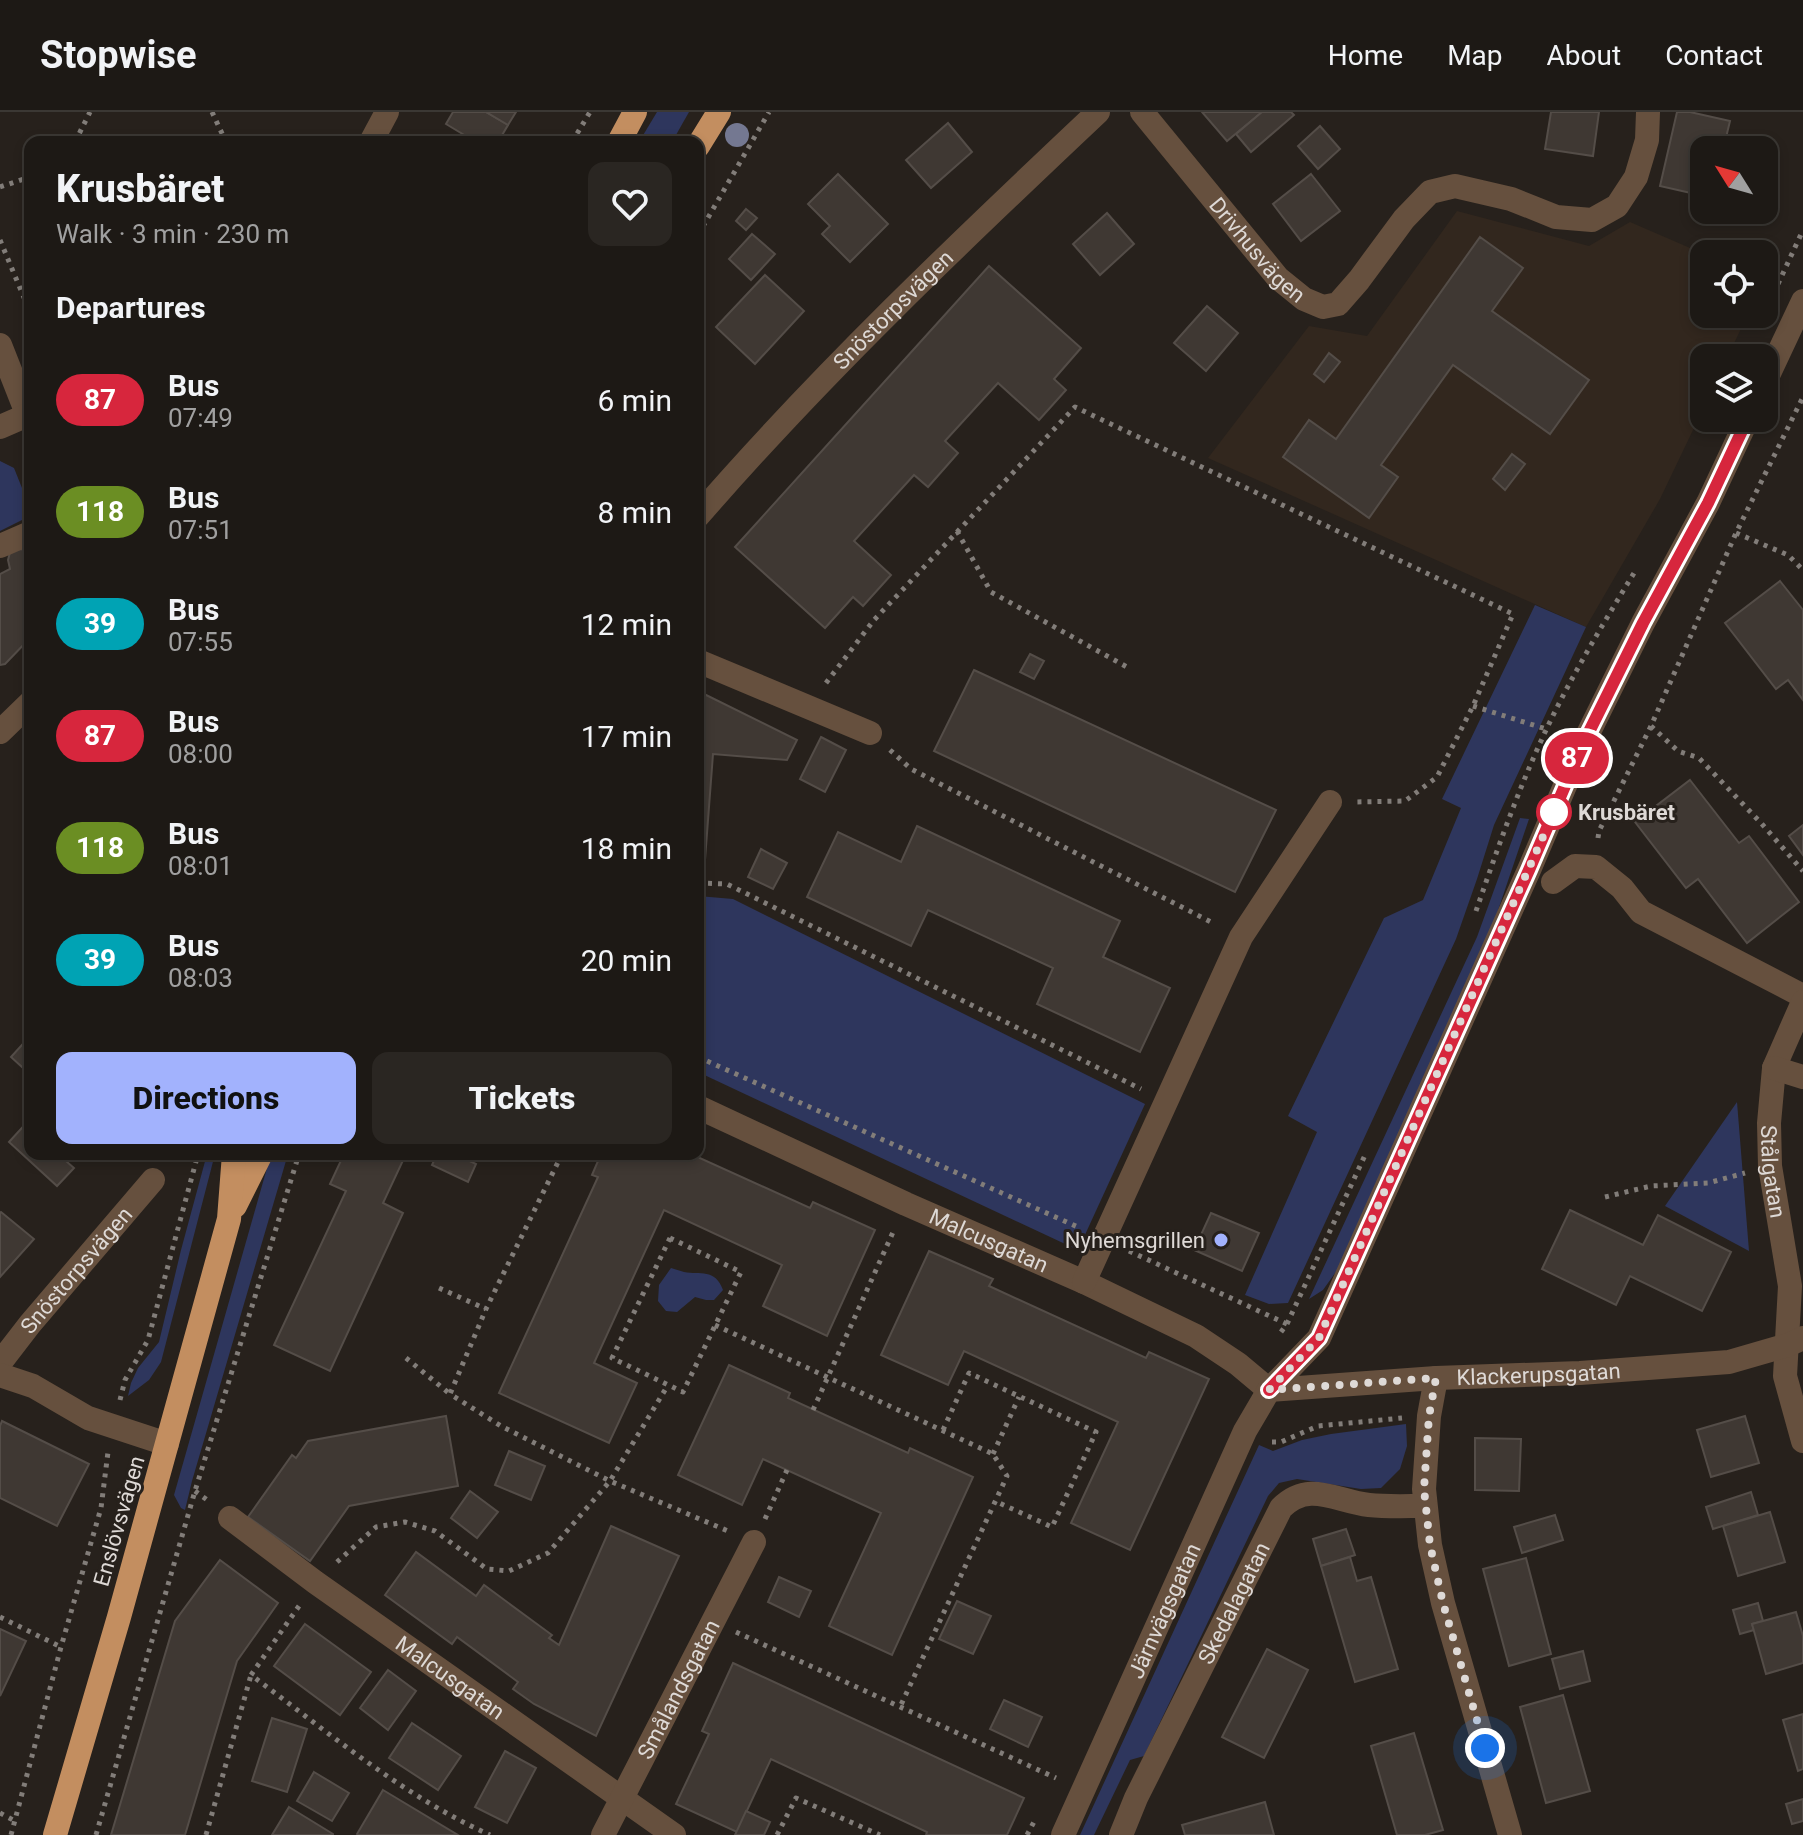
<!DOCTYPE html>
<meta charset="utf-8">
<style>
body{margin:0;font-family:Roboto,sans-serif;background:#2a2622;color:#f1f3f6;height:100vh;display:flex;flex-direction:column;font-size:30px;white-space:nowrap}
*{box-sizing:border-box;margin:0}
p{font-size:26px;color:#a0a0a0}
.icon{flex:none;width:44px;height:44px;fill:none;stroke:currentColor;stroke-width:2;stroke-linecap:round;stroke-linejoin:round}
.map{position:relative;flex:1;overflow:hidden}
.panel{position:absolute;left:24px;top:24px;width:680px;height:1024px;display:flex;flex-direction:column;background:#1d1915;border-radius:16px;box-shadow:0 4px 12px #0003,0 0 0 2px #3b3834}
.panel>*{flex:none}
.badge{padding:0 16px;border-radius:26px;font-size:28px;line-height:52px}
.needle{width:52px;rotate:307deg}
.controls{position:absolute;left:1690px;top:24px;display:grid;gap:16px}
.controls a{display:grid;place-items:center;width:88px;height:88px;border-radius:16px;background:#1d1915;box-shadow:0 4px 12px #0003,0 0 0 2px #3b3834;font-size:40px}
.you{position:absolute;width:40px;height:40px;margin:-20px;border:6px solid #fff;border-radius:50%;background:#1a73e8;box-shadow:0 0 0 12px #1a73e833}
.map>.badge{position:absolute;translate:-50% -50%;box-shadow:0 0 0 4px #fff}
h2{padding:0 32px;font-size:30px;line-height:72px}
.round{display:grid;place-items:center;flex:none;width:84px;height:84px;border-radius:16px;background:#2a2622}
.summary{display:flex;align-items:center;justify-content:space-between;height:136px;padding:0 32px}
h1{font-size:38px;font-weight:800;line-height:60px}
.button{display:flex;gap:16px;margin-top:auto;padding:16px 32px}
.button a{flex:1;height:92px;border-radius:16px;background:#a2b2fd;color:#111;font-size:32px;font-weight:800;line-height:92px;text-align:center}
.button a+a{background:#2a2622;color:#f1f3f6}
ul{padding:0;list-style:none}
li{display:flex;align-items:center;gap:24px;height:112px;padding:0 32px}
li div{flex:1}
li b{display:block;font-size:30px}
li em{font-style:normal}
li .badge{min-width:88px;font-weight:700;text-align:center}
header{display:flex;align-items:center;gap:48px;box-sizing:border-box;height:112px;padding:0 40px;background:#1d1915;border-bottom:2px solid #3b3834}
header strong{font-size:38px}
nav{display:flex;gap:44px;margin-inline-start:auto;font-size:28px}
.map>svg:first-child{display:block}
.built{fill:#32271e}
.green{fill:#2e365d}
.building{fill:#3f3833;stroke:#544d48;stroke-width:2}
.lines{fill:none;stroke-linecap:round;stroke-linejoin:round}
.path{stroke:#827d79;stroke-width:5;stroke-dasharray:4 6;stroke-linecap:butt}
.minor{stroke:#66503e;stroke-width:24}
.highway{stroke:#c38e60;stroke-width:24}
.tree{fill:#747891}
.line-casing{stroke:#fff;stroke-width:18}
.line{stroke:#d7263d;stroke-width:12}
.walk{stroke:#ded9d6;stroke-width:8;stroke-dasharray:0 14.4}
.stop-dot{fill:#fff;stroke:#d7263d;stroke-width:4}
.poi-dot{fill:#a2b2fd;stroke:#27211c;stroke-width:3}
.labels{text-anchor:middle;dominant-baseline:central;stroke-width:6;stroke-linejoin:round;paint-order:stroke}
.street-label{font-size:22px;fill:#ded9d6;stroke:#27211c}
.stop-label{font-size:22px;font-weight:bold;fill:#ded9d6;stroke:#27211c;text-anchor:start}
.poi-label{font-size:22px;fill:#ded9d6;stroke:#27211c;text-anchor:end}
</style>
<header>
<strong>Stopwise</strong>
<nav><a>Home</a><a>Map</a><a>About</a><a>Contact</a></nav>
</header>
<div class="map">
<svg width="1803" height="1723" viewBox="0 0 1803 1723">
<rect width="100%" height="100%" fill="#27211c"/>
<polygon class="built" points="1457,99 1589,134 1630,110 1704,142 1704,202 1748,202 1727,246 1704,246 1704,295 1660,387 1586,515 1208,346 1309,214 1367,224"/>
<g class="green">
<polygon points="657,0 689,0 672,30 639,30"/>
<polygon points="0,349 14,356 30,396 30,404 0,419"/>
<polygon points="1535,493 1586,515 1494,713 1477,767 1456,827 1288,1191 1269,1192 1245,1183 1317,1020 1288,1004 1384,806 1423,788 1461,696 1442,687"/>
<polygon points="1520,706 1529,707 1493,813 1343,1150 1323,1178 1309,1187 1477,825"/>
<polygon points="698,784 733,787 1145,992 1078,1138 698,960"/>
<polygon points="1737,990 1749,1139 1665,1094"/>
<polygon points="207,1042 215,1042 161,1250 149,1268 128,1284 131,1271 138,1256 159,1230 181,1138"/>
<polygon points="271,1042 288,1042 192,1369 185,1398 181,1396 174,1383"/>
<path d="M671,1156C675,1157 680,1159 684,1160C700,1163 715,1156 723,1178L714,1188H706L695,1185L677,1200L666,1199L658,1189L659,1173Z"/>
<polygon points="1406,1312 1407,1334 1400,1357 1381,1376 1361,1377 1297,1367 1279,1371 1268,1384 1144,1644 1130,1648 1094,1723 1080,1723 1259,1333 1273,1339 1302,1328 1331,1322"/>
</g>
<g class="building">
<polygon points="453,0 486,0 508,13 498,30 476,30 446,12"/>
<polygon points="486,0 516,0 508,13"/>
<polygon points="1202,0 1262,0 1227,29"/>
<polygon points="1262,0 1291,0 1294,3 1251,40 1236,22"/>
<polygon points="1551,0 1599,0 1593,44 1545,37"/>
<polygon points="1677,0 1690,0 1730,9 1723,38 1704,38 1704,84 1660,74"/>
<polygon points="948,11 972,40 931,76 906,48"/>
<polygon points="1320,14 1340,37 1318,57 1298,34"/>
<polygon points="838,62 888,112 850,150 822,122 830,114 808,92"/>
<polygon points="1311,62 1340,99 1301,129 1273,92"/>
<polygon points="746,97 757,106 746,118 736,109"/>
<polygon points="1107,101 1134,132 1100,163 1073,132"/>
<polygon points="752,122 775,142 751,168 729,147"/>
<polygon points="1480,125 1523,156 1492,199 1589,268 1550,322 1453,253 1381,353 1398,365 1369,406 1283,345 1309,308 1336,327"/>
<polygon points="989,154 1081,236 1054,267 1066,278 1039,308 998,271 945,329 958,341 928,375 914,363 854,429 891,463 863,494 853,485 825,516 735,435"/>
<polygon points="765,163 804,199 755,252 716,215"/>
<polygon points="1207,194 1238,221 1206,259 1174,231"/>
<polygon points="1329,241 1340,250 1324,270 1314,262"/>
<polygon points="1512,342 1525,352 1505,378 1493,367"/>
<polygon points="20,437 29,439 30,442 30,526 5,552 0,553 0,462 10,457 8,448 10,440"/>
<polygon points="1780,469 1803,498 1803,588 1788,568 1776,577 1725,511"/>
<polygon points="1030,542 1044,549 1034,567 1020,560"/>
<polygon points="974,558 1276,698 1235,780 934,639"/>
<polygon points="698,579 797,628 787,648 713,642 704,761 698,761"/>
<polygon points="821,625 846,638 825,680 800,667"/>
<polygon points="1690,668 1739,731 1749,724 1799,790 1747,831 1698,767 1686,776 1635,710"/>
<polygon points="1803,713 1803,743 1789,724"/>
<polygon points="917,714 1120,809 1103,845 1170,876 1140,940 1037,892 1053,856 928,798 911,834 807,785 838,720 901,750"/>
<polygon points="761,737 787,751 773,777 748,765"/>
<polygon points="30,924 30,946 22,955 11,945"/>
<polygon points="30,1007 30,1042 58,1042 74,1056 57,1074 9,1030"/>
<polygon points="344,1042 406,1042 383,1091 403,1101 330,1259 274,1233 346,1079 330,1072"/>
<polygon points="437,1042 455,1042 476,1052 468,1070 432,1053"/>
<polygon points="601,1042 691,1042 810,1096 813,1090 875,1118 827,1224 763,1194 782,1153 664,1098 594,1251 637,1271 609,1331 499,1281 598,1065 592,1063"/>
<polygon points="1570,1098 1643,1133 1658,1103 1731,1140 1702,1199 1630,1164 1616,1193 1542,1157"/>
<polygon points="1,1100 34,1127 0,1165 0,1101"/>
<polygon points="1211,1101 1259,1121 1242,1159 1194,1138"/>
<polygon points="929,1139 993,1167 989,1174 1146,1246 1149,1240 1209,1267 1130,1438 1071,1411 1118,1310 964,1239 948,1273 881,1243"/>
<polygon points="729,1253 790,1281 788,1286 908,1341 910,1336 973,1365 892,1543 829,1514 881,1401 763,1347 742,1393 678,1363"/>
<polygon points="446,1304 458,1374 349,1394 310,1449 248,1405 292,1343 296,1346 308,1329"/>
<polygon points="1745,1304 1759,1351 1711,1365 1697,1318"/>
<polygon points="2,1309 89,1352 57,1414 0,1386 0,1314"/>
<polygon points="1475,1326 1521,1327 1519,1379 1475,1378"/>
<polygon points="509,1339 545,1354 531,1388 495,1373"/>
<polygon points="470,1379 498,1400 477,1426 451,1406"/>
<polygon points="1751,1380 1758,1403 1713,1417 1706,1395"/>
<polygon points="1770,1400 1785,1450 1738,1464 1723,1414"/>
<polygon points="1555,1403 1563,1428 1522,1441 1514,1415"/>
<polygon points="611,1414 679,1444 596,1624 534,1592 513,1577 518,1570 457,1525 452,1532 385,1483 416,1440 476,1484 484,1473 552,1523 549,1526 559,1533"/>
<polygon points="1346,1417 1355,1443 1321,1454 1313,1427"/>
<polygon points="1350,1445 1357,1469 1371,1465 1398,1557 1355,1570 1321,1454"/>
<polygon points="1526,1446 1551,1542 1509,1554 1483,1457"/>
<polygon points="220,1448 278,1491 237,1549 185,1723 111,1723 175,1509"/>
<polygon points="779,1465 811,1479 799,1505 768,1490"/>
<polygon points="957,1489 991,1504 973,1542 939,1527"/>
<polygon points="1758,1491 1763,1509 1752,1512 1754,1518 1740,1522 1733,1498"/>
<polygon points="1796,1500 1803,1524 1803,1551 1766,1562 1752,1512"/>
<polygon points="305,1512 371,1560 340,1603 274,1554"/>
<polygon points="0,1517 26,1529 0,1584"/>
<polygon points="1267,1537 1308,1558 1264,1646 1222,1625"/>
<polygon points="1583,1539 1590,1569 1560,1577 1552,1547"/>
<polygon points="733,1551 1024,1686 1007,1723 926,1723 927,1720 771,1647 737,1720 676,1692 709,1622 702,1619"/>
<polygon points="388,1558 416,1579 388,1618 360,1596"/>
<polygon points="1563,1583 1590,1679 1546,1691 1520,1595"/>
<polygon points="1004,1588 1042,1605 1028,1635 990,1617"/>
<polygon points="1803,1602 1803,1657 1798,1659 1783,1608"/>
<polygon points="272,1606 307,1617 287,1680 252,1669"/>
<polygon points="412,1611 461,1644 438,1678 389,1646"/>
<polygon points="1414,1621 1443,1718 1425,1723 1397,1723 1371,1634"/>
<polygon points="505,1639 536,1656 507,1711 475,1695"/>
<polygon points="314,1660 349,1681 332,1709 297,1689"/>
<polygon points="383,1678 458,1723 358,1723 357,1722"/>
<polygon points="1803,1687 1803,1709 1792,1712 1786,1692"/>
<polygon points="1265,1690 1274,1723 1185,1723 1182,1713"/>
<polygon points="289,1695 333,1722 333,1723 272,1723"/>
<polygon points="746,1699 770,1710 764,1723 735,1723"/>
</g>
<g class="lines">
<g class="path">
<polyline points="212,0 226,30"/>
<polyline points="75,30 90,0"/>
<polyline points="572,30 590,0"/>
<polyline points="0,75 30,65"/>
<polyline points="698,123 769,0"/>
<polyline points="0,128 30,200"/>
<polyline points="1778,172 1803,118"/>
<polyline points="957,419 991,480 1127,555"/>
<polyline points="1736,421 1788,443 1803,458"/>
<polyline points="826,571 874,508 1075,295 1513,502 1473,594 1437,665 1405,689 1355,690"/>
<polyline points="1473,594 1546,617"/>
<polyline points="1651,614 1678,639 1699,646 1761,711 1803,759"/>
<polyline points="890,638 911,657 1215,812"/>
<polyline points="1598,726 1599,719 1651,614 1736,421 1803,285"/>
<polyline points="698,771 727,772 1141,977"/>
<path d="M1476,799C1497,738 1519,675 1547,616C1572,563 1603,512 1634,461"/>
<polyline points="698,846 702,852 698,907"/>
<polyline points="698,945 1080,1116"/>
<polyline points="562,1042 486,1197 450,1282 501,1314 610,1369 728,1419"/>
<polyline points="1605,1085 1651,1074 1708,1071 1745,1061"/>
<polygon points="670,1126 741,1160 683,1280 612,1246"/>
<polyline points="1129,1139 1287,1212"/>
<polyline points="439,1176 486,1197"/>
<polyline points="715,1213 993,1342 1007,1364 900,1595"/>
<polyline points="1281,1220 1287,1212 1366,1041"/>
<polyline points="406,1246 450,1282"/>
<polyline points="120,1288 125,1268 148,1228 198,1042"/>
<polyline points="813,1298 894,1118"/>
<polyline points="943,1318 969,1261 1096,1320 1052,1415 995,1389"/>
<polyline points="1272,1330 1281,1330 1318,1314 1402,1306"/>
<polyline points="993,1342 1019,1285"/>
<polyline points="195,1379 210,1390"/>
<polyline points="765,1407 787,1358"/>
<polyline points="337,1450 376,1415 405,1410 435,1419 487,1457 509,1459 548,1441 610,1369 668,1273"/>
<path d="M299,1494L251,1563C328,1620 403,1684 490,1723"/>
<polyline points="0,1505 61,1535"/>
<polyline points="736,1520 1056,1666"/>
<polyline points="0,1701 15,1709"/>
<polyline points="11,1723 61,1535 101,1396 108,1340"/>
<polyline points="96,1723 195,1379 299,1042"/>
<polyline points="206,1723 251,1563"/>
<polyline points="777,1723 796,1686 880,1723"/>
<polyline points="1027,1723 1036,1706"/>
</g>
<g class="minor">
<path id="s1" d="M1142,0L1278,166L1304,187L1323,195L1338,192L1359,168L1404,107L1430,80L1455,74L1511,87L1556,105L1592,108L1617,94L1636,65L1647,28L1648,0"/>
<polyline points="371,30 387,0"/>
<polyline points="0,233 30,309"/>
<polyline points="1764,272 1803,189"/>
<polyline points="0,315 30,302"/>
<path id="s2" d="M698,404C822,261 960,130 1098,0"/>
<polyline points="0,434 30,421"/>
<polyline points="698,549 870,621"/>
<polyline points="0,620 30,591"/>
<polyline points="1553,770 1575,754 1596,755 1622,776 1641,800 1803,884"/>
<path id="s3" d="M1803,890L1774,956L1769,1011L1770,1054L1790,1174L1785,1264L1803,1329"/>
<polyline points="1774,956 1803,965"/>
<path id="s4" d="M698,995L906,1092L1084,1170L1196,1224L1238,1252L1269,1278"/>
<polyline points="1084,1170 1241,825 1330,690"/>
<path id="s5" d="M0,1251L30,1212L153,1068"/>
<polyline points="0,1263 33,1274 88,1306 167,1332"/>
<polyline points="1436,1266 1429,1304 1424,1377 1430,1433 1443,1491 1510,1723"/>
<path id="s6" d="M1269,1278L1436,1266L1580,1261L1729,1250L1788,1233L1803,1226"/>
<path id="s7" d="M230,1406L315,1470L674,1723"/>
<path id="s8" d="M603,1723L754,1430"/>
<path id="s9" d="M1063,1723L1245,1319L1269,1278L1319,1226L1529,758L1582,634L1643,511L1708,391L1748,306"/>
<path id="s10" d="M1121,1723L1136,1686L1281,1396C1309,1368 1335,1389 1369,1393C1387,1395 1407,1394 1425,1394"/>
</g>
<g class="highway">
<polyline points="619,30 635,0"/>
<polyline points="698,34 719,0"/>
<polyline points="235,1094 261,1042"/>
<polyline points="55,1723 119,1505 229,1107 234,1042"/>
</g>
</g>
<circle class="tree" cx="737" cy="23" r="12"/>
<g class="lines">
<g class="line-casing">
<polyline id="line" points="1269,1278 1319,1226 1529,758 1582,634 1643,511 1708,391 1748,306"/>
</g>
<use href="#line" class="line"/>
<polyline class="walk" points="1485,1636 1443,1491 1430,1433 1424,1377 1429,1304 1436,1266 1269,1278 1319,1226 1554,700"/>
</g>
<circle class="stop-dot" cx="1554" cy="700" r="16"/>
<circle class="poi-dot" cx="1221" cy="1128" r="8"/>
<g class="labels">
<g class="street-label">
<text stroke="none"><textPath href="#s1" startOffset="180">Drivhusvägen</textPath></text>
<text stroke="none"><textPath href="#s2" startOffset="284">Snöstorpsvägen</textPath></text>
<text stroke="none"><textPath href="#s3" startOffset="176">Stålgatan</textPath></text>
<text stroke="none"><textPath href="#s4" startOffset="320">Malcusgatan</textPath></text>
<text stroke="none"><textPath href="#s5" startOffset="120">Snöstorpsvägen</textPath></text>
<text stroke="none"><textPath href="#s6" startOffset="270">Klackerupsgatan</textPath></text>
<text transform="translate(119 1409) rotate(-74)">Enslövsvägen</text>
<text stroke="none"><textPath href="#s10" startOffset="258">Skedalagatan</textPath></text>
<text stroke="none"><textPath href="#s9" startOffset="246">Järnvägsgatan</textPath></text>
<text stroke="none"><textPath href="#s7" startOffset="272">Malcusgatan</textPath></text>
<text stroke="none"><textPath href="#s8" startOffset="164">Smålandsgatan</textPath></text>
</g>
<g class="stop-label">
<text x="1578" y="700">Krusbäret</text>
</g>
<g class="poi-label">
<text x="1205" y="1128">Nyhemsgrillen</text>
</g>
</g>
</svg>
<div class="controls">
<a><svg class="needle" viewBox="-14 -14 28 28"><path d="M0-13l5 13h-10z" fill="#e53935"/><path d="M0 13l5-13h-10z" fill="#a0a0a0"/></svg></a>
<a><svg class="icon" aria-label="locate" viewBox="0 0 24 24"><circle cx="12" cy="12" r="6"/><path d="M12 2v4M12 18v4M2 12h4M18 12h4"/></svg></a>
<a><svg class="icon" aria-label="layers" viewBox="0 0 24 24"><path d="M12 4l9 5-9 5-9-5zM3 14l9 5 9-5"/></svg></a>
</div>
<div class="you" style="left:1485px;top:1636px"></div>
<b class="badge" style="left:1577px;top:646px;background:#d7263d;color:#fff">87</b>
<section class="panel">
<div class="summary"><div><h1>Krusbäret</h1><p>Walk · 3 min · 230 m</p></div><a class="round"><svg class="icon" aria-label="heart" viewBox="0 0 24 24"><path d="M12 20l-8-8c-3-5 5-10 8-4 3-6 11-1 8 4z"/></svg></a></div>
<h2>Departures</h2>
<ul>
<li><span class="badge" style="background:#d7263d;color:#fff">87</span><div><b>Bus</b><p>07:49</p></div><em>6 min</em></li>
<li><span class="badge" style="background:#6b8e23;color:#fff">118</span><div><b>Bus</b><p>07:51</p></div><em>8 min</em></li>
<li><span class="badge" style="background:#00a3b4;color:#fff">39</span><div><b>Bus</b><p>07:55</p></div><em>12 min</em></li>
<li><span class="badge" style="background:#d7263d;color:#fff">87</span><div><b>Bus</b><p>08:00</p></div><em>17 min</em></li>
<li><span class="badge" style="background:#6b8e23;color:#fff">118</span><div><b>Bus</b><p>08:01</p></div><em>18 min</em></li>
<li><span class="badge" style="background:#00a3b4;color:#fff">39</span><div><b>Bus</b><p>08:03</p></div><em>20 min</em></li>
</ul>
<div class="button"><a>Directions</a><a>Tickets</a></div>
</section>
</div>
